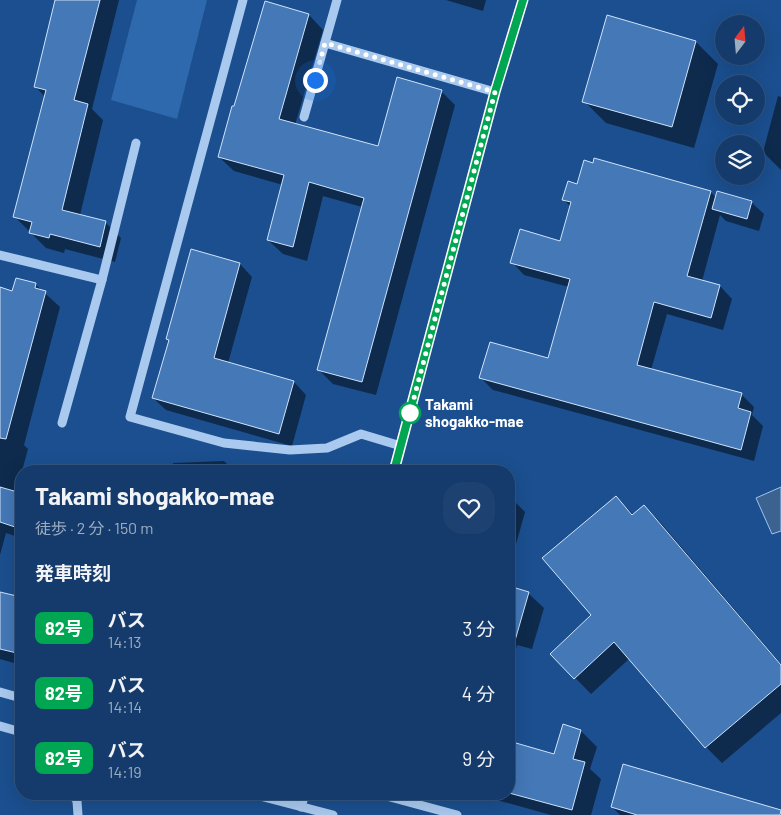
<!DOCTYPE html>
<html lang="ja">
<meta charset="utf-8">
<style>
body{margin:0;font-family:Barlow,"Noto Sans JP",sans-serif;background:#1d4271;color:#f1f3f6;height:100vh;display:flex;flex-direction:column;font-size:19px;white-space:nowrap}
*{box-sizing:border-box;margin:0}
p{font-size:16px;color:#9dadc1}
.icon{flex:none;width:28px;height:28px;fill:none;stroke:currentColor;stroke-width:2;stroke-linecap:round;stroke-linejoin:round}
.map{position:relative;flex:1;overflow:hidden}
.panel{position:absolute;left:15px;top:465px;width:500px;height:335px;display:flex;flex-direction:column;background:#143b6b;border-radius:20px;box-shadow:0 5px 20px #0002,0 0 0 1px #33557e}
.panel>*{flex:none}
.badge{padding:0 10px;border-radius:8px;font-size:18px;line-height:32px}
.needle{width:32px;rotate:16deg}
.controls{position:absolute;left:715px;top:15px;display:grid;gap:10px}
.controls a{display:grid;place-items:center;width:50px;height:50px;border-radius:50%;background:#143b6b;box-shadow:0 5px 20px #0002,0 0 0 1px #33557e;font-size:25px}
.you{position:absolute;width:25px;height:25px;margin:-12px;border:4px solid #fff;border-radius:50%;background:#1a73e8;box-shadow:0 0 0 8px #1a73e833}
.map>.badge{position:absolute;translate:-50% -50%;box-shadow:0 0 0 2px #fff}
h2{padding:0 20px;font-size:19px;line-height:45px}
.round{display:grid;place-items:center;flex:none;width:52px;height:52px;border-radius:20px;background:#1d4271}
.summary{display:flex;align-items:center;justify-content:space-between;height:85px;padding:0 20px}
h1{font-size:24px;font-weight:700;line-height:38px}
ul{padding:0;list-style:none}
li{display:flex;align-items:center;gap:15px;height:65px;padding:0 20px}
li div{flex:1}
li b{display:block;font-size:19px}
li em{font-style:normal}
li .badge{min-width:55px;font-weight:700;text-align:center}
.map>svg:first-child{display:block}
.green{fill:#2e69ad}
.water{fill:#3c6290;stroke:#9cc4f0}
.shadow{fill:#0007}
.building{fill:#4478b7;stroke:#cfe3fa}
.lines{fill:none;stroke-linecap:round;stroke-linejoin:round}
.minor{stroke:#a9c9ee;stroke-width:9}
.line-casing{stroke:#fff;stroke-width:11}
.line{stroke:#00a651;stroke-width:8}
.walk{stroke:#fff;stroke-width:5;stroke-dasharray:0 9}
.stop-dot{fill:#fff;stroke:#00a651;stroke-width:2.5}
.labels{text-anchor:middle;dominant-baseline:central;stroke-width:5;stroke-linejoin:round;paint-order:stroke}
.stop-label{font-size:15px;font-weight:bold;fill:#fff;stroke:#1b4f8f;text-anchor:start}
</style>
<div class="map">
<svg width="781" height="815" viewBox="0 0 781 815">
<rect width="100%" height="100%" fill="#1b4f8f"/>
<polygon class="green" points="137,0 207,0 177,119 111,100"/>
<polygon class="water" points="781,487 781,531 772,534 756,498"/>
<g class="shadow">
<polygon points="57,0 119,0 92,109 103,120 80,215 105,222 121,238 115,262 65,249 64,253 46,248 15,217 45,97 35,86"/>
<polygon points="446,0 486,0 483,11"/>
<polygon points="266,3 309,15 323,30 295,125 379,148 441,91 455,105 376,395 333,384 318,369 362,207 323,196 307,261 283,254 268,240 283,185 234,171 219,157"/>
<polygon points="696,42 718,64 694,148 606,123 584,101"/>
<polygon points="778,96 781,97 781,170 763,152"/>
<polygon points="578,185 711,192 716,198 751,202 764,214 759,231 726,221 720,215 702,281 720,286 732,299 723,330 667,314 651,370 741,394 754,407 752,415 763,426 754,461 493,390 481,378 549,360 569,287 524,275 512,262 561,242 571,207 564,200"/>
<polygon points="240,264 252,277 228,363 294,382 306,395 292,446 166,410 153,398 170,341 167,339"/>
<polygon points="36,285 60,307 24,445 28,449 16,493 21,495 21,538 6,533 0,555 0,289 13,292"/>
<polygon points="224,461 234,471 173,471 173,463"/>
<polygon points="509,496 525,512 509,569"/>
<polygon points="616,497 634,515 644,506 660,522 781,664 781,713 722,763 706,747 630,658 591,694 552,654 593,615"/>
<polygon points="18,579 21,580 21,665 0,659 0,593 14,597"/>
<polygon points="509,588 528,593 544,608 532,649 517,645 509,675"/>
<polygon points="581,731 597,747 590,769 601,779 591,815 551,815 475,794 509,794 509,742 555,755"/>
<polygon points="624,766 781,811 781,815 620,815 612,807"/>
</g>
<g class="building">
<polygon points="55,0 100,0 74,100 88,104 62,210 106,221 100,247 50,234 49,238 29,233 32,222 13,217 46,90 34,87"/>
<polygon points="265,1 309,14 279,119 378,146 397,77 442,90 362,382 317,370 364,198 309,182 293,247 267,240 284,175 218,157 232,106 234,106"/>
<polygon points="607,15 696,41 672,127 582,102"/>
<polygon points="594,158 711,191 687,276 720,285 711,318 654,302 637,365 742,393 738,408 751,412 741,450 479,378 490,342 548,358 570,279 510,263 520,229 560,241 571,202 562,200 568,181 577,184 584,160 593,163"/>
<polygon points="717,191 752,201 747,219 712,209"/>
<polygon points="191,249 240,263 214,358 294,381 279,434 152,398 169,340 166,339"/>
<polygon points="16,278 36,283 35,288 46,291 6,439 0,438 0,287 12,291"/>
<polygon points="0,487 21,493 21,529 0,522"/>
<polygon points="616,496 632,515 644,505 781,665 781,684 705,748 614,642 574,679 550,654 591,615 542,558"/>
<polygon points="509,586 529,592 514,644 509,643"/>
<polygon points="0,592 21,597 21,654 0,649"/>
<polygon points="563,724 581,730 573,759 585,762 572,810 509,793 509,741 554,754"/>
<polygon points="623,764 781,810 780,815 637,815 611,807"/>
</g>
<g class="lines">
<g class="minor">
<polyline points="243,0 130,417 224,443 290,450 327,448 361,434 401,446"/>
<polyline points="325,43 495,92"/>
<polyline points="304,117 337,0"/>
<polyline points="0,255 102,280"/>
<polyline points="62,423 102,280 136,143"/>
<polyline points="394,471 495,92 523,0"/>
<polyline points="0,692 21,698"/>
<polyline points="0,726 21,732"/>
<polyline points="72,794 77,801 78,815"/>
<polyline points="253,794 333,815"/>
<polyline points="379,794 457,815"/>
<polyline points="301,807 305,794"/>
</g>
</g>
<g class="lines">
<g class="line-casing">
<polyline id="line" points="394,471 495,92 523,0"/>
</g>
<use href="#line" class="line"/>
<polyline class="walk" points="315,80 325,43 495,92 410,413"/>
</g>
<circle class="stop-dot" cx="410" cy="413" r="10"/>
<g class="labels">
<g class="stop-label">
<text x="425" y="404">Takami<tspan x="425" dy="17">shogakko-mae</tspan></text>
</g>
</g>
</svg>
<div class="controls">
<a><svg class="needle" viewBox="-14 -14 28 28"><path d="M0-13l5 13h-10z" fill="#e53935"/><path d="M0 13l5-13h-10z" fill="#9dadc1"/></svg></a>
<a><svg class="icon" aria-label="locate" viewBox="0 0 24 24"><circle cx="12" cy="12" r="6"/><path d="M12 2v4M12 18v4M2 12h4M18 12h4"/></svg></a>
<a><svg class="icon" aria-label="layers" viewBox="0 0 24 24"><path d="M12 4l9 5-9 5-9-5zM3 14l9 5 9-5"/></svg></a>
</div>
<div class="you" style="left:315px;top:80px"></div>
<section class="panel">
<div class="summary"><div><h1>Takami shogakko-mae</h1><p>徒歩 · 2 分 · 150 m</p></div><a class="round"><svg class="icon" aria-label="heart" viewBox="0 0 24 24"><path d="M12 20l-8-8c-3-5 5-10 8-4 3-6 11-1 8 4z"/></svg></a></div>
<h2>発車時刻</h2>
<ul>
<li><span class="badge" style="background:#00a651;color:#fff">82号</span><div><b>バス</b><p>14:13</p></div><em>3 分</em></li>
<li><span class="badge" style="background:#00a651;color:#fff">82号</span><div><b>バス</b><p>14:14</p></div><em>4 分</em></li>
<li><span class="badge" style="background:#00a651;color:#fff">82号</span><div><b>バス</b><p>14:19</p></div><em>9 分</em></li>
</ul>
</section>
</div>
